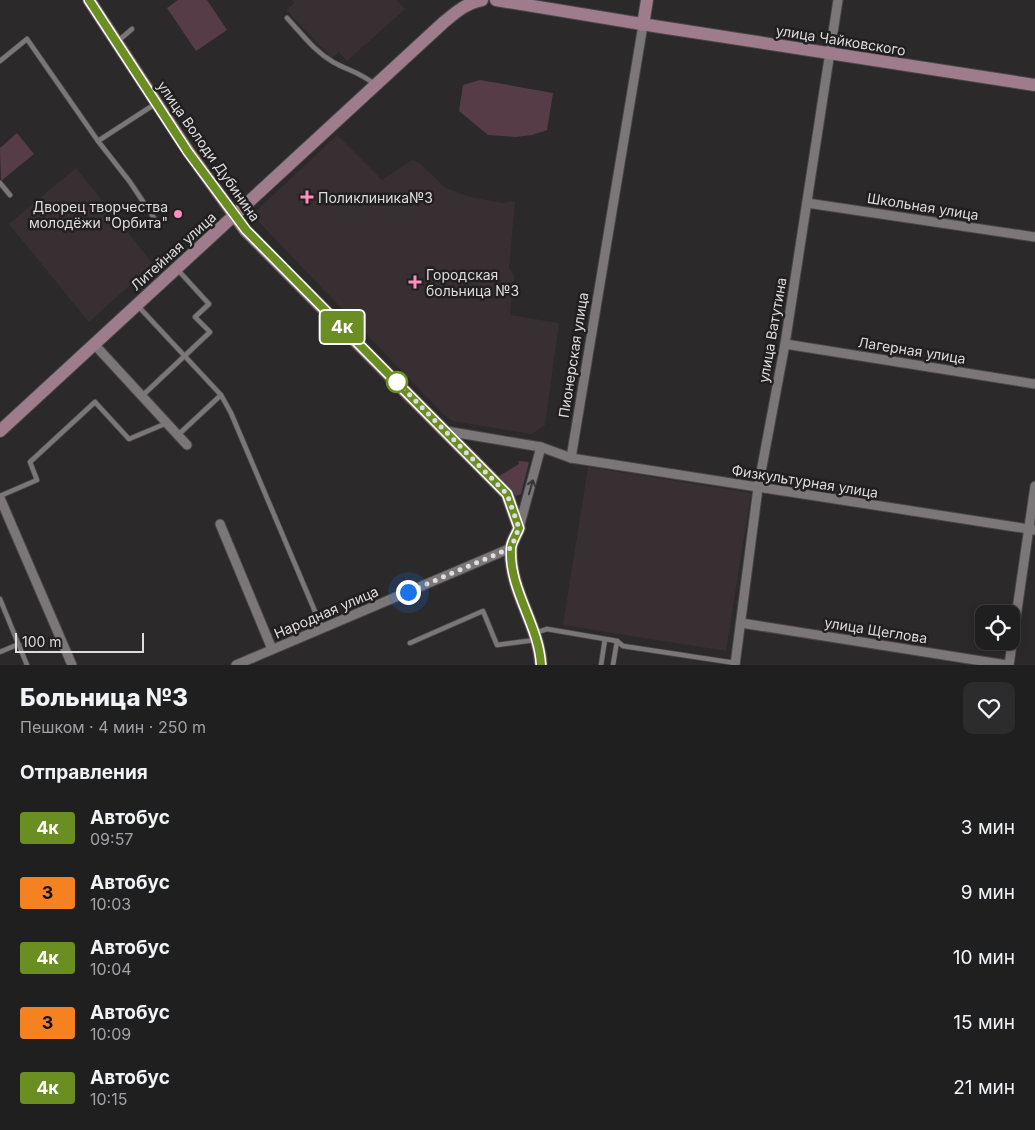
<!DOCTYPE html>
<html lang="ru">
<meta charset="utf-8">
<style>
body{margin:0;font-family:Inter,sans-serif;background:#2d2c2d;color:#f1f3f6;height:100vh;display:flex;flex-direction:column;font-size:19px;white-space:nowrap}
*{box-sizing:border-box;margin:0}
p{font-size:16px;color:#a2a2a5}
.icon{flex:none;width:28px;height:28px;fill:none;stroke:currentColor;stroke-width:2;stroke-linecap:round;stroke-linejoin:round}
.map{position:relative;height:665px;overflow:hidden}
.details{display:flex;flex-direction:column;background:#201f20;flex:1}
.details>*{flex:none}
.badge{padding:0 10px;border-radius:4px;font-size:18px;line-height:32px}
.buttons{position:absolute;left:975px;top:605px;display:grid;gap:10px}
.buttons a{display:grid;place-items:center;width:45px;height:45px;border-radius:10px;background:#201f20;box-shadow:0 2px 8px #0003,0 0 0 1px #3d3d3e;font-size:25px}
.scale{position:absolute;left:15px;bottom:12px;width:129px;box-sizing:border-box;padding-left:5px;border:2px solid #dedcdd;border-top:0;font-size:14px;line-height:18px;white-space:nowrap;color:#dedcdd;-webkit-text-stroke:4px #221f20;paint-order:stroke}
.you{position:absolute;width:25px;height:25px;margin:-12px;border:4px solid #fff;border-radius:50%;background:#1a73e8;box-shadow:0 0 0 8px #1a73e833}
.map>.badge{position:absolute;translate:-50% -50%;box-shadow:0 0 0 2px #fff}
h2{padding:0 20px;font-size:19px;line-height:45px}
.round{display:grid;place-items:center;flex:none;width:52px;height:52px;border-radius:10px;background:#2d2c2d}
.overview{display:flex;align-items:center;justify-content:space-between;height:85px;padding:0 20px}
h1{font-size:24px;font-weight:800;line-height:38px}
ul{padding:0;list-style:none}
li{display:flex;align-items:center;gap:15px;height:65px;padding:0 20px}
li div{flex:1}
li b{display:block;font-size:19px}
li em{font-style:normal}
li .badge{min-width:55px;font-weight:700;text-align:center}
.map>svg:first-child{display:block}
.built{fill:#382f32}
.green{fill:#563c46}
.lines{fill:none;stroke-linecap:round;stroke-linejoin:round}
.lane-casing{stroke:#494647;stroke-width:6}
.street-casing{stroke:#494647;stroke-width:11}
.secondary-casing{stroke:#494647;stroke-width:14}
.lane{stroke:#7b7779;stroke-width:4.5}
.street{stroke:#7b7779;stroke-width:9}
.secondary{stroke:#9e7c8b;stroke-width:12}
.oneway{stroke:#383536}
.line-casing{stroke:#fff;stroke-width:11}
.line{stroke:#6b8e23;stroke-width:8}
.walk{stroke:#dedcdd;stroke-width:5;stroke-dasharray:0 9}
.poi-dot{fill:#fe8ebe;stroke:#221f20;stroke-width:2}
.stop-dot{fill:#fff;stroke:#6b8e23;stroke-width:2.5}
.labels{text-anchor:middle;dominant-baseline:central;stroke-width:5;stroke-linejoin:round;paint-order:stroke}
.street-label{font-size:14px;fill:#dedcdd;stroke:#221f20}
.poi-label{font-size:14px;fill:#dedcdd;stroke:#221f20;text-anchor:start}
</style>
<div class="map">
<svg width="1035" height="665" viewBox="0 0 1035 665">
<rect width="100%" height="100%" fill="#2b292a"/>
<g class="built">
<polygon points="292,0 397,0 405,9 347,61 339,52 332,58 286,10 294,3"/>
<polygon points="337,135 382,180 412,160 419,163 446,188 470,197 502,203 515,201 509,268 514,277 510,315 559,323 545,425 532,434 453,421 444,415 252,215"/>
<polygon points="76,168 153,264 89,322 9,224"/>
<polygon points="588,467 751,493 726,651 563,625"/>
</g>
<g class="green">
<polygon points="178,0 207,0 227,30 196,51 167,8"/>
<polygon points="480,80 553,93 547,130 532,135 516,137 488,135 459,111 463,85"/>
<polygon points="17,133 34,154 1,181 0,148"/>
<polygon points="518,461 529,462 521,494 516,496 499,476 519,464"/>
</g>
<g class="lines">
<g class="lane-casing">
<g id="lane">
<path d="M287,18C302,34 314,51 333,62C347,70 362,73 374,84"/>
<polyline points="118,41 132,29"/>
<polyline points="0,61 27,39 98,141"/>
<polyline points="155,104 98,141 130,182 158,224"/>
<polyline points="0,183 10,195"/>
<polyline points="138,306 221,395 231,413 322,628"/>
<polyline points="142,396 210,332 195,317 209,304 177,269"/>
<polyline points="178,435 221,395"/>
<polyline points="0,496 37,480 30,462 95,402 129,439 167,423"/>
<polyline points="0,599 27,665"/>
<polyline points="535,633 547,629 617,641"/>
<polyline points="410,643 483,611 497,645 535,640"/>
<polyline points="0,652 19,644"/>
<polyline points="601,665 605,639"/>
<polyline points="613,665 617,641 623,646 735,663"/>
</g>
</g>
<g class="street-casing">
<g id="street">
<polyline points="807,203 1035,237"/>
<polyline points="94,344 187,445"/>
<polyline points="785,344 1035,384"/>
<polyline points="446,431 541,447 571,458 643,25"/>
<polyline points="571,458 1035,530"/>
<polyline points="0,498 72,665"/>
<polyline points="220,524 272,649"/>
<polyline points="519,528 541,447"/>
<polyline points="741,623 1007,665"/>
<polyline points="236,665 511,548"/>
<polyline points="735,665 758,488 785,344 838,0"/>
<polyline points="1009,665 1035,486"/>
</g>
</g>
<g class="secondary-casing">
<g id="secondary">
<path d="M89,0L188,151L245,230L507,494L519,528C517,534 511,542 511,549C509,590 539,625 541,665"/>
<polyline points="496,0 654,26 1035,85"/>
<polyline points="643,25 647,0"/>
<path d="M0,431L444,22C455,13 466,3 482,0"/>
</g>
</g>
<use href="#lane" class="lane"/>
<use href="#street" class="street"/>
<use href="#secondary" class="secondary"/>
</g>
<defs><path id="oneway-shaft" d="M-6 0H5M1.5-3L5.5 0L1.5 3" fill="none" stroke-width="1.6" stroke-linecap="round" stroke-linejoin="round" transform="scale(1.25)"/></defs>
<use class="oneway" href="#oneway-shaft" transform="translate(531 487) rotate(-74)"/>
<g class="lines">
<g class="line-casing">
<path id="line" d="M89,0L188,152L246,230L507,494L519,528C517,534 511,542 511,549C509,590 539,625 541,665"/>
</g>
<use href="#line" class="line"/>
<polyline class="walk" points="397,382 507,494 519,528 511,548 408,592"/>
</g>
<g class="poi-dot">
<path d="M304.5 189.5h5v5h5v5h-5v5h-5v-5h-5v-5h5z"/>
<circle cx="178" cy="214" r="5"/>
<path d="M412.5 274.5h5v5h5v5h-5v5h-5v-5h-5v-5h5z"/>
</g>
<circle class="stop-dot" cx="397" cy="382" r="10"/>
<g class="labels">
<g class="street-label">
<text transform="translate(841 40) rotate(9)">улица Чайковского</text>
<text transform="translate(209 151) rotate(55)">улица Володи Дубинина</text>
<text transform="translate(923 206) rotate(9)">Школьная улица</text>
<text transform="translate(173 251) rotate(-42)">Литейная улица</text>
<text transform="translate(772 330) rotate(-80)">улица Ватутина</text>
<text transform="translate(912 350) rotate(9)">Лагерная улица</text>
<text transform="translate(573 355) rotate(-81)">Пионерская улица</text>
<text transform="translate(805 481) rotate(9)">Физкультурная улица</text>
<text transform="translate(326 612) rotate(-23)">Народная улица</text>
<text transform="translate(876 630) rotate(9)">улица Щеглова</text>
</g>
<g class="poi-label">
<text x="318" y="197">Поликлиника№3</text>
<text x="168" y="206" text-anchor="end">Дворец творчества<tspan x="168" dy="16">молодёжи "Орбита"</tspan></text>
<text x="426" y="274">Городская<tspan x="426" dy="16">больница №3</tspan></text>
</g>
</g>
</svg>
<div class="buttons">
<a><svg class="icon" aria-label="locate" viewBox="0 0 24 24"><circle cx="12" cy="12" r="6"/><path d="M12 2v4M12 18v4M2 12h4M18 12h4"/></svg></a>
</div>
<div class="scale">100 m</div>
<div class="you" style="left:408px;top:592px"></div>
<b class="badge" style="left:342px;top:327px;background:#6b8e23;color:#fff">4к</b>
</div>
<section class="details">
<div class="overview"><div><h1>Больница №3</h1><p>Пешком · 4 мин · 250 m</p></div><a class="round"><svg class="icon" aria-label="heart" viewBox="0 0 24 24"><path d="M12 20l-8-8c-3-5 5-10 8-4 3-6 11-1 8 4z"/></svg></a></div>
<h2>Отправления</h2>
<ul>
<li><span class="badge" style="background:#6b8e23;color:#fff">4к</span><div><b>Автобус</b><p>09:57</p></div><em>3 мин</em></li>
<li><span class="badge" style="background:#f58220;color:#111">3</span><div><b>Автобус</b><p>10:03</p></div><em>9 мин</em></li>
<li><span class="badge" style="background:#6b8e23;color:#fff">4к</span><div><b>Автобус</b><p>10:04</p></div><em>10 мин</em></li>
<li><span class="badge" style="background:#f58220;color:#111">3</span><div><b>Автобус</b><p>10:09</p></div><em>15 мин</em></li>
<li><span class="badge" style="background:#6b8e23;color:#fff">4к</span><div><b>Автобус</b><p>10:15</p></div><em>21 мин</em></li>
</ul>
</section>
